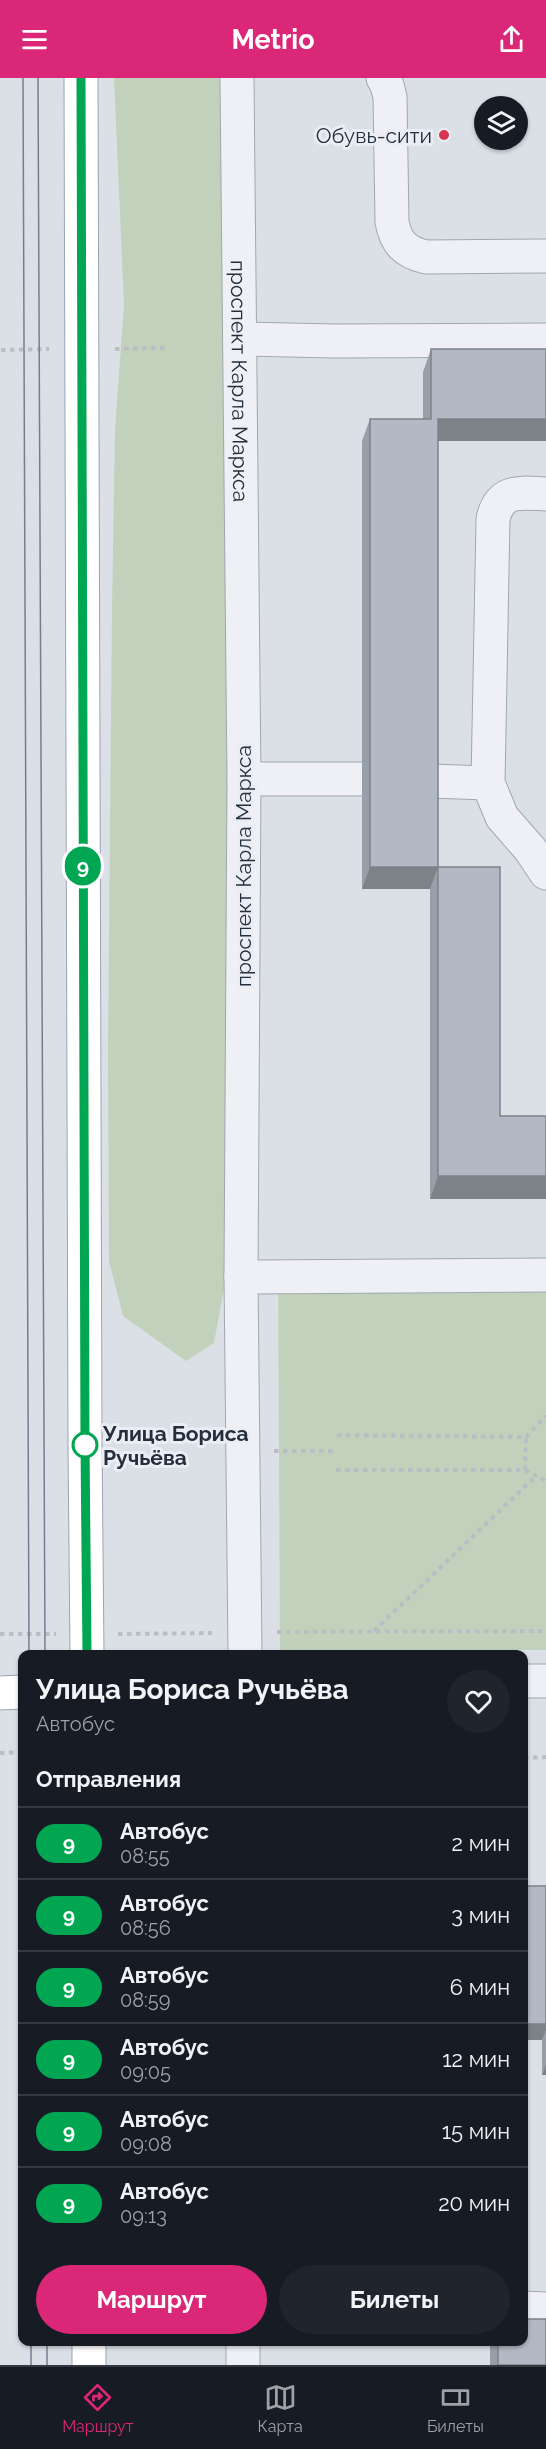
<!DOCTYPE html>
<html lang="ru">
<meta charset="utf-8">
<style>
body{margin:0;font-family:Raleway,sans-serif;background:#20242c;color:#f1f3f6;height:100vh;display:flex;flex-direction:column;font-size:22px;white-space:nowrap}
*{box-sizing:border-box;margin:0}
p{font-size:20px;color:#9ea1a6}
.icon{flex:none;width:33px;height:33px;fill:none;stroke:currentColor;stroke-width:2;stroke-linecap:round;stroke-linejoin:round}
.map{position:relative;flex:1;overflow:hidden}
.side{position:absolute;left:18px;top:1572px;width:510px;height:696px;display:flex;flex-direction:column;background:#171b24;border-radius:12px;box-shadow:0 2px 4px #0004}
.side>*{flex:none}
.badge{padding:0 12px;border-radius:20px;font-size:21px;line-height:39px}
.fabs{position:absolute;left:474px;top:18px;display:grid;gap:12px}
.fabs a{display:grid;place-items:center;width:54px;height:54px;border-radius:50%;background:#171b24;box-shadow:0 2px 4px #0004;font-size:30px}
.map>.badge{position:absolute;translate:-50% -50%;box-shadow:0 0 0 3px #fff}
h2{padding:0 18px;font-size:22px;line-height:54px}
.round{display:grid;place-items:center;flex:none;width:63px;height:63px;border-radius:32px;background:#20242c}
.overview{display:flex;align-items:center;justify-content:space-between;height:102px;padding:0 18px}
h1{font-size:28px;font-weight:700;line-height:45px}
.button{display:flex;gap:12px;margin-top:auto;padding:12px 18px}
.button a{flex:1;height:69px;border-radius:36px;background:#db2777;color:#fff;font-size:24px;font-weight:700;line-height:69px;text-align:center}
.button a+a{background:#20242c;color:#f1f3f6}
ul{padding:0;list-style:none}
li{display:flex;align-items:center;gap:18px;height:72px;padding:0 18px;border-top:2px solid #363941}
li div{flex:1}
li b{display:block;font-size:22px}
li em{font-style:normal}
li .badge{min-width:66px;font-weight:700;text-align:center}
header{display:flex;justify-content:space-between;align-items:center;height:78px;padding:0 18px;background:#db2777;color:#fff;font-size:27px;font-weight:700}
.tabs{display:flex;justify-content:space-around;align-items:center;height:84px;border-top:2px solid #363941;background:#171b24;font-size:16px;color:#9ea1a6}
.tabs a{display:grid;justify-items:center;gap:3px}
.tabs .selected{color:#db2777}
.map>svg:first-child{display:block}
.green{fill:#c1d1bb}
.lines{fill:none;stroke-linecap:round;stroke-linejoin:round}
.minor-casing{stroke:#a0a7b1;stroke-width:35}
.major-casing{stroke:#99a4b3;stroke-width:35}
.path{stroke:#b9bec5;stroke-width:4;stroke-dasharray:4.5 4.5;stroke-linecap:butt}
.minor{stroke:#eef0f5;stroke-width:33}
.major{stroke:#fff;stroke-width:33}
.tram{stroke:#737f91;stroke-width:1.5}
.wall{fill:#999fa9}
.shaded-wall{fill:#7d8289}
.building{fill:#b2b9c4;stroke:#7d8289;stroke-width:1.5}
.line-casing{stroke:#fff;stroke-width:14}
.line{stroke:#00a651;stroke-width:9}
.poi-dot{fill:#d63550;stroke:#eaeef4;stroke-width:2}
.stop-dot{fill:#fff;stroke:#00a651;stroke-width:3}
.labels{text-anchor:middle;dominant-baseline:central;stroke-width:6;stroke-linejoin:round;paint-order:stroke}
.poi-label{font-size:21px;fill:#242e3d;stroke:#eaeef4;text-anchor:end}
.street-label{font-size:21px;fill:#242e3d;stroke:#eaeef4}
.stop-label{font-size:21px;font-weight:bold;fill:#242e3d;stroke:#eaeef4;text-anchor:start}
</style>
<header><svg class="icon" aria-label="menu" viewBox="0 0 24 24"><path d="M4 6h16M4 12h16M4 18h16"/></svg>Metrio<svg class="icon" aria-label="share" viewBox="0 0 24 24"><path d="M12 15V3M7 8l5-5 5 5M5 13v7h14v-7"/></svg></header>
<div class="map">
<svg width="546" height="2287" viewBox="0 0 546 2287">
<rect width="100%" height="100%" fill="#dbe0e7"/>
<g class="green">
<polygon points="114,0 226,0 230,1178 214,1265 186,1283 123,1238 109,1183 108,974 112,530 115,352 124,226"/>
<polygon points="278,1183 546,1186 546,1572 280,1572"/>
</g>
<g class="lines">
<g class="minor-casing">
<g id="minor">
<path id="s1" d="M237,0L244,701L241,1199L245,1576"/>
<path d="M383,0L387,7L390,19L392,144C396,165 405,174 426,179L546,178"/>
<polyline points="240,261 335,263 546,262"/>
<path d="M546,416C521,415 500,410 493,441L488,705L502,739L530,771L546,795"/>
<polyline points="244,701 362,701"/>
<polyline points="430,703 488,705"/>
<polyline points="241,1199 546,1197"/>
<polyline points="524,1603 546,1603"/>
<polyline points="524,2230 546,2231"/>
<polyline points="243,2264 243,2287"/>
</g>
</g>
<g class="major-casing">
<g id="major">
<polyline points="81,0 85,1366 87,1576"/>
<polyline points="0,1615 22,1614"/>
<polyline points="89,2264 89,2287"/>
</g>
</g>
<g class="path">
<polyline points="115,271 166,270"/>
<polyline points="1,272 49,271"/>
<polyline points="337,1357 526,1359 546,1338"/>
<polyline points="274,1373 336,1373"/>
<polyline points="336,1392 525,1392 546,1403"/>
<polyline points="525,1392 526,1359"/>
<polyline points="374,1553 535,1399"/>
<polyline points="277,1554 546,1553"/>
<polyline points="0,1556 56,1556"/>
<polyline points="118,1556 212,1555"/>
<polyline points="0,1675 22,1674"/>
<polyline points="524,1680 546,1679"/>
</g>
<use href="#minor" class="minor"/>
<use href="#major" class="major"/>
<g class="tram">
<polyline points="23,0 29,1576"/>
<polyline points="38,0 45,1576"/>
<polyline points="31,2264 31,2287"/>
<polyline points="47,2264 47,2287"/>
</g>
</g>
<g class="wall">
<polygon points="431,271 546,271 546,363 438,363 438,789 500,1038 546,1121 430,1121 430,811 362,811 362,363 370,341 423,341 423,294"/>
<polygon points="546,1808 546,1997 542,1997 542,1962 524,1962"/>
<polygon points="490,2264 524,2264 546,2287 490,2287"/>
</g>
<g class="shaded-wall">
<polygon points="438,341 546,341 546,363 430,363"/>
<polygon points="370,789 438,789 430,811 362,811"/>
<polygon points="438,1098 546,1098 546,1121 430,1121"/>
<polygon points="524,1946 546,1946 546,1952 542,1962 524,1962"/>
<polygon points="546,1987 546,1997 542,1997"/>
</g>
<g class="building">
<polygon points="431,271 546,271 546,341 438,341 438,789 370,789 370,341 431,341"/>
<polygon points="438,789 500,789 500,1038 546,1038 546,1098 438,1098"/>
<rect x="524" y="1808" width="22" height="138"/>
<polygon points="524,2241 546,2241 546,2287 498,2287 498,2264 524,2264"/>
</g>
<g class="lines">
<g class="line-casing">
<polyline id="line" points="81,0 85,1366 87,1576"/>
</g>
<use href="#line" class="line"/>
</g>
<circle class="poi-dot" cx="444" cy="57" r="6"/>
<circle class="stop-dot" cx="85" cy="1367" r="12"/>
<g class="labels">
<g class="poi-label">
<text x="432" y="57">Обувь-сити</text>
</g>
<g class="street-label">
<text stroke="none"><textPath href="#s1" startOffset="303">проспект Карла Маркса</textPath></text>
<text transform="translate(243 788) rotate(-90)">проспект Карла Маркса</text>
</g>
<g class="stop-label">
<text x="103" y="1355">Улица Бориса<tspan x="103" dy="24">Ручьёва</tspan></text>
</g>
</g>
</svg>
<div class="fabs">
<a><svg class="icon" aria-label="layers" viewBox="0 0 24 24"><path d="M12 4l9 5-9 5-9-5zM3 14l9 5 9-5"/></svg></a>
</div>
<b class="badge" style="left:83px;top:788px;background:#00a651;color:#fff">9</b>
<section class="side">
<div class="overview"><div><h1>Улица Бориса Ручьёва</h1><p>Автобус</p></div><a class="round"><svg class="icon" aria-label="heart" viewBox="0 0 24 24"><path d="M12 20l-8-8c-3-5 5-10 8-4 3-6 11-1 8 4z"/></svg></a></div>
<h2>Отправления</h2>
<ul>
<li><span class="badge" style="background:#00a651;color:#fff">9</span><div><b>Автобус</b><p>08:55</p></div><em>2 мин</em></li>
<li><span class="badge" style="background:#00a651;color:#fff">9</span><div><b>Автобус</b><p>08:56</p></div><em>3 мин</em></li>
<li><span class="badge" style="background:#00a651;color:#fff">9</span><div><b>Автобус</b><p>08:59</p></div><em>6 мин</em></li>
<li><span class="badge" style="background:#00a651;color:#fff">9</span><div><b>Автобус</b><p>09:05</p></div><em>12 мин</em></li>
<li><span class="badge" style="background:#00a651;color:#fff">9</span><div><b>Автобус</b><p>09:08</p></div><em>15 мин</em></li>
<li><span class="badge" style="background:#00a651;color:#fff">9</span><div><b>Автобус</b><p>09:13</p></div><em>20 мин</em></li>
</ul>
<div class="button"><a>Маршрут</a><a>Билеты</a></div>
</section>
</div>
<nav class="tabs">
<a class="selected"><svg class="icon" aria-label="directions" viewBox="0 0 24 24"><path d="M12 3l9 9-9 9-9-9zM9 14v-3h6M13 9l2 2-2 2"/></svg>Маршрут</a>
<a><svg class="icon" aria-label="map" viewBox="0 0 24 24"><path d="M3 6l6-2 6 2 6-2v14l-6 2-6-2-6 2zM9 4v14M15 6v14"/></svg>Карта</a>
<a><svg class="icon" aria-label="tickets" viewBox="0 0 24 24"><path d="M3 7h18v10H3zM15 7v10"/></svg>Билеты</a>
</nav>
